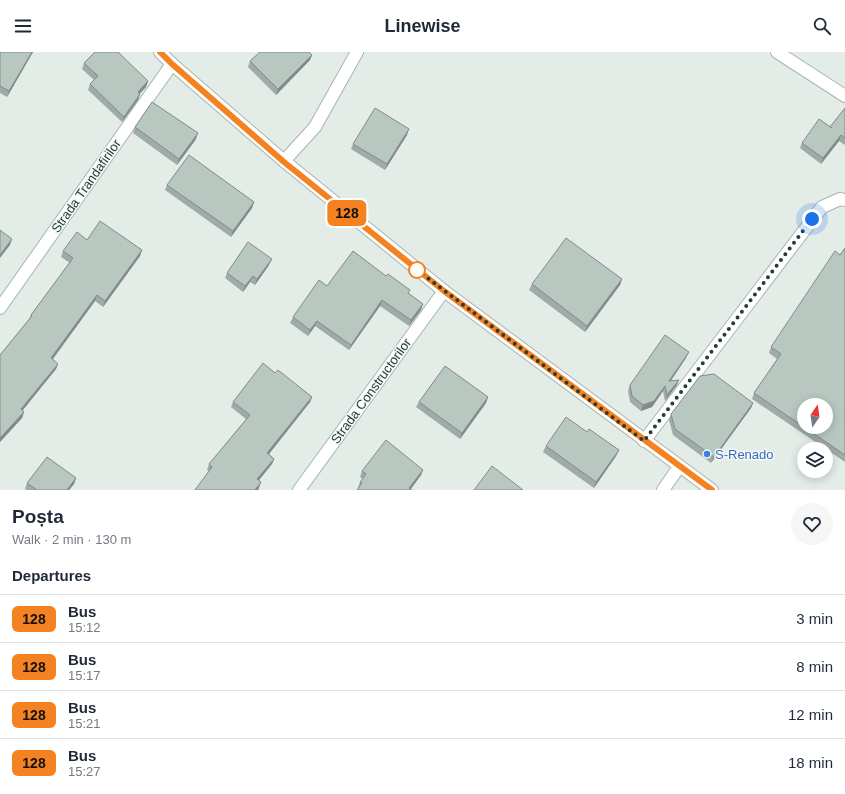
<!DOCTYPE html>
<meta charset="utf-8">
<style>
body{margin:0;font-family:Arial,sans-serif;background:#f6f6f7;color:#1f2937;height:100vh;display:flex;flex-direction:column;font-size:15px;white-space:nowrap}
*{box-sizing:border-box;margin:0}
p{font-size:13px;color:#747a83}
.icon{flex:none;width:22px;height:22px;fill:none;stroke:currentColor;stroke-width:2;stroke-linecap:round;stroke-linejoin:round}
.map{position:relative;height:438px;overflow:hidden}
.details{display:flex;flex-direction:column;background:#fff;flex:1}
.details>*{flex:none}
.badge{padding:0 8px;border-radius:6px;font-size:14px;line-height:26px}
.needle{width:26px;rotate:13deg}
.tools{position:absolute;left:797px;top:346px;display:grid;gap:8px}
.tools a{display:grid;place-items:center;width:36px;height:36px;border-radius:50%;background:#fff;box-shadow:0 2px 10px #0003;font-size:20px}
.you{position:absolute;width:20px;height:20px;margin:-10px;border:3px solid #fff;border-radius:50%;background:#1a73e8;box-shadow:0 0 0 6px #1a73e833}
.map>.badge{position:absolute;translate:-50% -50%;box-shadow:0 0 0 2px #fff}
h2{padding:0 12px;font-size:15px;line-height:36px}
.round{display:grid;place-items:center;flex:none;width:42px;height:42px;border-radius:21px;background:#f6f6f7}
.overview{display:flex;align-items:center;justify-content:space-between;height:68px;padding:0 12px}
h1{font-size:19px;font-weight:700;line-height:30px}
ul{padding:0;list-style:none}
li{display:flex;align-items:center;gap:12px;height:48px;padding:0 12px;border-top:1px solid #e0e1e3}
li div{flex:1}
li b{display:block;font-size:15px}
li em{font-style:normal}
li .badge{min-width:44px;font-weight:700;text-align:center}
header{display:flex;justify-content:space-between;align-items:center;height:52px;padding:0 12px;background:#fff;font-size:18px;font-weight:700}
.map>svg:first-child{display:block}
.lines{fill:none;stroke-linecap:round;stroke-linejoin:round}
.minor-casing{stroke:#a7b4af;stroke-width:14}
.minor{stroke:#fff;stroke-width:12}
.wall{fill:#9faba6}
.shaded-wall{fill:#828b87}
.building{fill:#b9c7c1;stroke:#828b87}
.line-casing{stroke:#fff;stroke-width:9}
.line{stroke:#f58220;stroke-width:6}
.walk{stroke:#253d35;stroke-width:4;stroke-dasharray:0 7.2}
.stop-dot{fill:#fff;stroke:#f58220;stroke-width:2}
.shop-dot{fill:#3f7fe0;stroke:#f4f9f6;stroke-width:1.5}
.labels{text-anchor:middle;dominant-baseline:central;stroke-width:3;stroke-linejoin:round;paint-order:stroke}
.street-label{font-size:13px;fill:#253d35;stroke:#f4f9f6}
.shop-label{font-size:13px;fill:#366cbe;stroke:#f4f9f6;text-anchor:start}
</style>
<header><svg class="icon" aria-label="menu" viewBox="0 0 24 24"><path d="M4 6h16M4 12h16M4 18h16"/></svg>Linewise<svg class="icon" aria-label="search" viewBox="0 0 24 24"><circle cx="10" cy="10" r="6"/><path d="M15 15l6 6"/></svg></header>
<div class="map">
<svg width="845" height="438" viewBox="0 0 845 438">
<rect width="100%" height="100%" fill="#e4ece8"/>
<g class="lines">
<g class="minor-casing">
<g id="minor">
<polyline points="160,0 172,12 284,109 444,239 712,438"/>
<polyline points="777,0 845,44"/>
<polyline points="284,109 315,75 357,0"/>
<polyline points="0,256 172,12"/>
<polyline points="644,389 822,155 840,147 845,148"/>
<polyline points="299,438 444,239"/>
<polyline points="663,438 679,415"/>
</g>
</g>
<use href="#minor" class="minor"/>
</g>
<g class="wall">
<polygon points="0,0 33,0 7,45 0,41"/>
<polygon points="312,3 310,8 276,43 248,15 250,9"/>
<polygon points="84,11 148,29 146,35 140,42 138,48 122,70 88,38 90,32 94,28 82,17"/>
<polygon points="845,56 845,93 839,89 821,112 800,96 802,91 830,75"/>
<polygon points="135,75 196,87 177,113 133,81"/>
<polygon points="407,83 385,118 351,97 353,92"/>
<polygon points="167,133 254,150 252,156 231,185 165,138"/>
<polygon points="87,188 142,198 140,204 103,255 95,249 53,307 58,312 56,317 22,358 24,360 22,366 0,390 0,303 29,267 31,263 70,211 61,205 63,199"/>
<polygon points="845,196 845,410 752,347 754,341 777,307 769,301 771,295"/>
<polygon points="269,213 255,233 250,230 243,240 225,226 227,221"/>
<polygon points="622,227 620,233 585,280 529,238 532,232"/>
<polygon points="327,234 409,242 423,252 421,258 409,274 380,254 349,298 315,274 308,284 290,271 293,265"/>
<polygon points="686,306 671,329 679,328 677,333 665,349 663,339 652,355 641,359 630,350 628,339 630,333"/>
<polygon points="275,321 312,345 310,350 269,402 274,407 272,412 259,428 259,436 258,438 195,438 209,419 207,418 209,412 246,367 231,355 233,350"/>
<polygon points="488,345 486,351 460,387 416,355 419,350"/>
<polygon points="753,351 751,356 711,411 673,383 669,368 671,362"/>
<polygon points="587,380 619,398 616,404 594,436 543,400 546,394"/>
<polygon points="423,418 421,423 411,437 358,435 360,430 363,427 360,425 362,419"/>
<polygon points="76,426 74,432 69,438 27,438 25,437 27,431"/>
</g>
<g class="shaded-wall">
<polygon points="32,0 33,0 7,45 9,39"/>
<polygon points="312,3 310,8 276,43 278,37"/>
<polygon points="148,29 146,35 135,46 138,40"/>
<polygon points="140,42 138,48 122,70 124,65"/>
<polygon points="409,77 407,83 385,118 387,112"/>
<polygon points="198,81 196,87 177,113 179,107"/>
<polygon points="841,83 839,89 821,112 823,106"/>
<polygon points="254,150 252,156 231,185 233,179"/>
<polygon points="12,187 10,193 0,206 0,203"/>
<polygon points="142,198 140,204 103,255 105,249"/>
<polygon points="272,207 269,213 255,233 257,227"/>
<polygon points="253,224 250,230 243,240 245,234"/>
<polygon points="622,227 620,233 585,280 587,274"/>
<polygon points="97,243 95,249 49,312 51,306"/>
<polygon points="382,248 380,254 349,298 351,293"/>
<polygon points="423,252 421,258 409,274 411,268"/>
<polygon points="317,269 315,274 308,284 310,278"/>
<polygon points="689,300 686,306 666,335 669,329"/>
<polygon points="58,312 56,317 19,363 21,357"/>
<polygon points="679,328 677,333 665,349 667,343"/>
<polygon points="665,334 663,339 652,355 641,359 643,353"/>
<polygon points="312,345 310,350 265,407 267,401"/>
<polygon points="488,345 486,351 460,387 462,381"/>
<polygon points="753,351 751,356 711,411 714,405"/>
<polygon points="24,360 22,366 0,390 0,386"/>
<polygon points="619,398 616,404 594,436 596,430"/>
<polygon points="274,407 272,412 255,433 257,427"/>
<polygon points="423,418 421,423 410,438 409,436"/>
<polygon points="76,426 74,432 69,438 67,438"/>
<polygon points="261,430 259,436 258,438 255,438"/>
</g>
<g class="building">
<polygon points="0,0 32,0 9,39 0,34"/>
<polygon points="95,0 118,0 148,29 138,40 140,42 124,65 90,32 98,24 84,11"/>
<polygon points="260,0 309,0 312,3 278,37 250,9"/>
<polygon points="152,50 198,81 179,107 135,75"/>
<polygon points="375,56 409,77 387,112 353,92"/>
<polygon points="845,56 845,86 841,83 823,106 802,91 819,67 832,76 830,75"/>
<polygon points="189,103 254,150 233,179 167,133"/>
<polygon points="100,169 142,198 105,249 97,243 51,306 58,312 21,357 24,360 0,386 0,303 32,264 31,263 73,206 63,199 77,180 87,188"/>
<polygon points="0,178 12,187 0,203"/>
<polygon points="566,186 622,227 587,274 532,232"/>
<polygon points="248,190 272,207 257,227 253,224 245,234 227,221"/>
<polygon points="845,196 845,403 804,375 826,375 826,353 804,353 804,375 754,341 781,302 771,295 835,199 840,203"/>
<polygon points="353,199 386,224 388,222 410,238 408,241 423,252 411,268 382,248 351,293 317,269 310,278 293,265 319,228 327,234"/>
<polygon points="665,283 689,300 669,329 679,328 667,343 665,334 654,349 643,353 632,344 630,333"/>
<polygon points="263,311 275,321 278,318 312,345 267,401 274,407 257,427 261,430 255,438 195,438 212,415 209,412 250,363 233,350"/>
<polygon points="445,314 488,345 462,381 419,350"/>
<polygon points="714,322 753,351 714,405 675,377 671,362 700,324"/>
<polygon points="566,365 587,380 589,377 619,398 596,430 546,394"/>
<polygon points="386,388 423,418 409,436 412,438 357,438 362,431 360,430 366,422 362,419"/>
<polygon points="47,405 76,426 67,438 37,438 27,431"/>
<polygon points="492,414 523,438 474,438"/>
</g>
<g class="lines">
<g class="line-casing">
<polyline id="line" points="160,0 172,12 284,110 444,239 712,438"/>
</g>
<use href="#line" class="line"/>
<polyline class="walk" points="417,218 644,389 812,167"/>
</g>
<circle class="stop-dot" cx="417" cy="218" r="8"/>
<circle class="shop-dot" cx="707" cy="402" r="4"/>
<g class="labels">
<g class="street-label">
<text transform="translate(86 134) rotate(-55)">Strada Trandafirilor</text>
<text transform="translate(371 339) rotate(-54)">Strada Constructorilor</text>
</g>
<g class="shop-label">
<text x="715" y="402">S-Renado</text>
</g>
</g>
</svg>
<div class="tools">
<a><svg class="needle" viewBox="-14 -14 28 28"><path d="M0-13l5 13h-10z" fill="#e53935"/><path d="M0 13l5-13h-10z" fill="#747a83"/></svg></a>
<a><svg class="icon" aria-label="layers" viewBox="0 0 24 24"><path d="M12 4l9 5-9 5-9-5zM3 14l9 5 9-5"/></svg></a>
</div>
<div class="you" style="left:812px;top:167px"></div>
<b class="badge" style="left:347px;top:161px;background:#f58220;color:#111">128</b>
</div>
<section class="details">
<div class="overview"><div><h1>Poșta</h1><p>Walk · 2 min · 130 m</p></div><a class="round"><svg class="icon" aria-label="heart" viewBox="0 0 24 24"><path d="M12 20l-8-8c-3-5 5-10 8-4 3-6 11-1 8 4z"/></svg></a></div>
<h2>Departures</h2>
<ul>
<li><span class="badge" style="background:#f58220;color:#111">128</span><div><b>Bus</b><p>15:12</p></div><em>3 min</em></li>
<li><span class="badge" style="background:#f58220;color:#111">128</span><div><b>Bus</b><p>15:17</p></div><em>8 min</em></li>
<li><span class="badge" style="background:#f58220;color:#111">128</span><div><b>Bus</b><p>15:21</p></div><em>12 min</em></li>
<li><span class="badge" style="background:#f58220;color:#111">128</span><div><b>Bus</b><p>15:27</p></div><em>18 min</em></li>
</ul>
</section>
